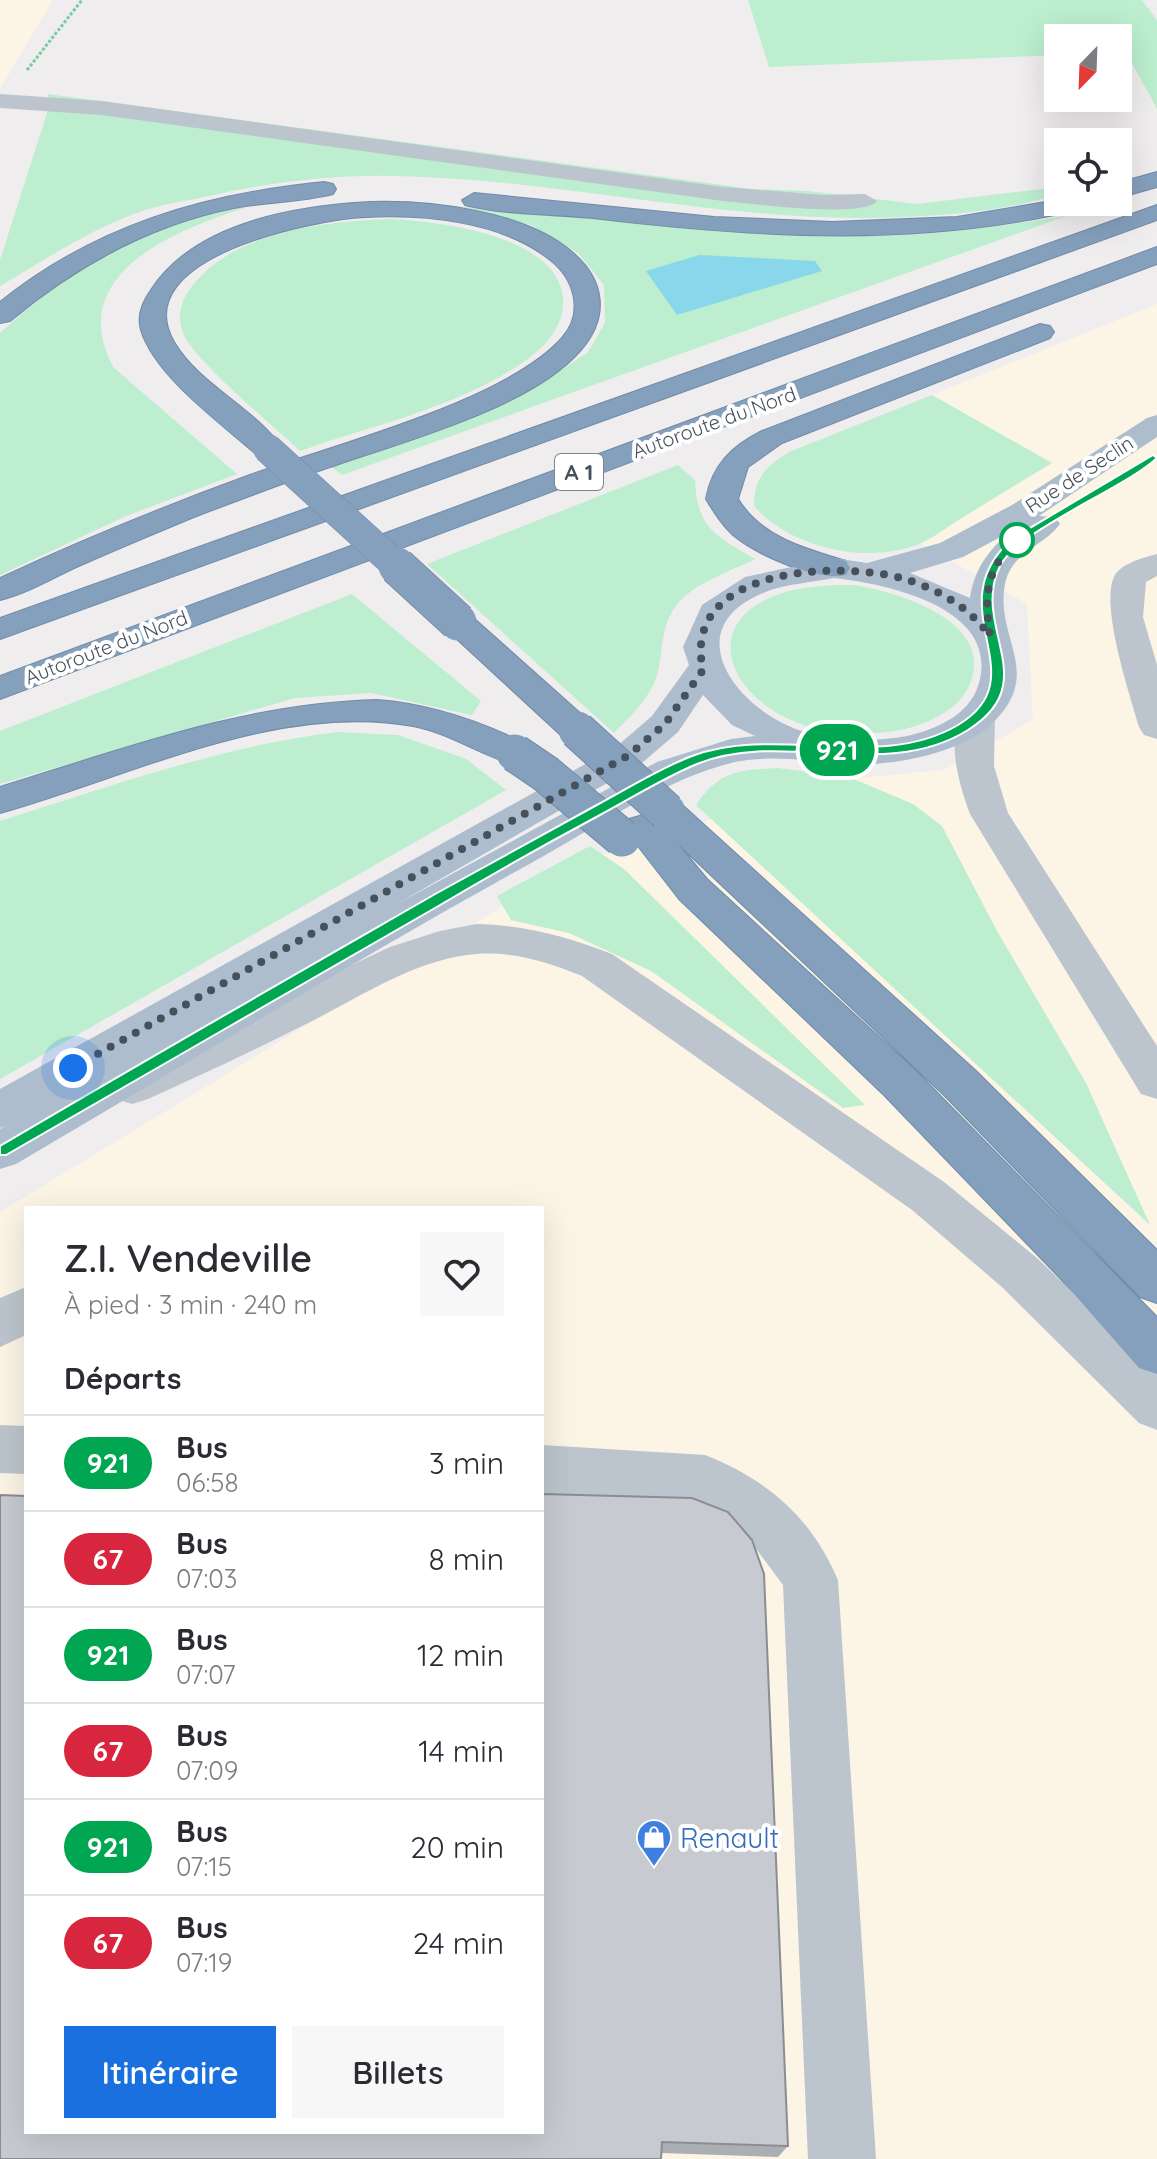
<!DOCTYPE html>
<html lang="fr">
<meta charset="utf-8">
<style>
body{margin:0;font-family:Quicksand,sans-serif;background:#f7f7f7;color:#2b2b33;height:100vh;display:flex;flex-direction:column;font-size:30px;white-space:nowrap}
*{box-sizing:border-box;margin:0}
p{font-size:26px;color:#7c7c81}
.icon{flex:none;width:44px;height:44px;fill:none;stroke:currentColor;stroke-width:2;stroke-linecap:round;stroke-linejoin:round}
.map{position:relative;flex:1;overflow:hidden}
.details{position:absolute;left:24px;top:1206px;width:520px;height:928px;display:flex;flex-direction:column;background:#fff;border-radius:0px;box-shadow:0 8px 32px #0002}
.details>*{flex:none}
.badge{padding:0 16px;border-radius:26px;font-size:28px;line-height:52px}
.needle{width:52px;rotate:203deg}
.tools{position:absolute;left:1044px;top:24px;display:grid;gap:16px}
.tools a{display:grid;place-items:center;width:88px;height:88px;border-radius:0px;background:#fff;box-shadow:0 8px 32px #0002;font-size:40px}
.you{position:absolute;width:40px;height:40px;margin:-20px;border:6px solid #fff;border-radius:50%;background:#1a73e8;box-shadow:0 0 0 12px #1a73e833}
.map>.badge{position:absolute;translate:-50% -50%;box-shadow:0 0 0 4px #fff}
h2{padding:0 40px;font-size:30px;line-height:72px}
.round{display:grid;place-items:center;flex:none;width:84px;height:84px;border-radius:0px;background:#f7f7f7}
.summary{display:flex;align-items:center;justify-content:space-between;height:136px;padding:0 40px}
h1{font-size:38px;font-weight:600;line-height:60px}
.cta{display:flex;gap:16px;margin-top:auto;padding:16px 40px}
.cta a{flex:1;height:92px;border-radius:0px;background:#1a70de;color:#fff;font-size:32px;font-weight:600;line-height:92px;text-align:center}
.cta a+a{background:#f7f7f7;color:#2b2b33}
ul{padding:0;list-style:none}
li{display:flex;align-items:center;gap:24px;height:96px;padding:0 40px;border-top:2px solid #e1e1e2}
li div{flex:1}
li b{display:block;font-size:30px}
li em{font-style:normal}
li .badge{min-width:88px;font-weight:700;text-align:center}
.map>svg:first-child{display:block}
.commercial{fill:#fcf5e6;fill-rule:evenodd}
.green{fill:#bceecf}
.water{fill:#89d7eb}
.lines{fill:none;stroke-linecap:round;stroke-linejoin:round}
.highway-casing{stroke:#718ba8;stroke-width:2}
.path{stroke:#74cca0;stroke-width:3;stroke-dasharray:3 2;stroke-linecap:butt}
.minor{fill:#bcc5cd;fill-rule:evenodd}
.major{fill:#adbdcd;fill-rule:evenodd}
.highway{fill:#85a0bd;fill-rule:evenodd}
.highway-bridge-far1-casing{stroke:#718ba8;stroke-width:30;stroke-linecap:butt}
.highway-bridge-casing{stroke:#718ba8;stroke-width:39;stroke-linecap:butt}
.highway-bridge-far1{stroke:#85a0bd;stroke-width:29}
.highway-bridge{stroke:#85a0bd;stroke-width:37}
.wall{fill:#abaeb3}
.building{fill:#c7cad0;stroke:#8b8d92;stroke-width:2}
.line{fill:#00a651;stroke:#fff;stroke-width:2}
.walk{stroke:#46515b;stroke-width:8;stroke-dasharray:0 14.4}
.stop-dot{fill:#fff;stroke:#00a651;stroke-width:4}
.labels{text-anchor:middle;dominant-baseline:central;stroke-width:8;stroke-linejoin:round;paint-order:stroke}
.far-street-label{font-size:20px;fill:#46515b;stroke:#fff}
.shield{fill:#fff;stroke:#7e858c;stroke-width:2}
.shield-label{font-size:22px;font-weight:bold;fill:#46515b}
.near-shop-label{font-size:28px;fill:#366cbe;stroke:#fff;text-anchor:start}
</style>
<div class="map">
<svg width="1157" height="2159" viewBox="0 0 1157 2159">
<rect width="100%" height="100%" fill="#f0edee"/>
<g class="commercial">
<polygon points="0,0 53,0 0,89"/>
<path d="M1157,304V2159H0V1212L570,865L826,781L944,770L1033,720L1027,604L920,543L1051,463L932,395ZM26,1208H542V2132H26Z"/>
</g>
<g class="green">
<polygon points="748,0 1142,0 1157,20 1157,109 1126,52 1118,52 1118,38 1058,38 1058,55 769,67"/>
<path d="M48,94L752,189L808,191L917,204L1058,187V194C1009,210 954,215 903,217C732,225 566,179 396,176C333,174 266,183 204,197C185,201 164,204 145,210C94,227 46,259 0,286V260L48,110Z"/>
<path d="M424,204C572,213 719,237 867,236C934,236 1000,226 1066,216L342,475L330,466L469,418L544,382L588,352L605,323L604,285L578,253L531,225Z"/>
<path d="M248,207C177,229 62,274 114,368L237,474L126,516L0,575V333C72,267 151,221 248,207Z"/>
<path d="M389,219C438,221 569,236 563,307C560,334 538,353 516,367C453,408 371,426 300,451C274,426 197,363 184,335C176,317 181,299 193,285C237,230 324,222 389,219Z"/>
<path d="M932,395L1052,463C1022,481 992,499 962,518C948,526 934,538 919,544C867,565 791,548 754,506C754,478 766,466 789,452Z"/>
<path d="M678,465L695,480C697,529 716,536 755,559C730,572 692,583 675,607C662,626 663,645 659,667C655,693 632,715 614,733L427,564Z"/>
<path d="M853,585C897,591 998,622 969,686C957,711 926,725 900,730C730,762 645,581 853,585Z"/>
<polygon points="352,594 481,701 472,715 371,693 295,698 0,784 0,731"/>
<path d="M338,732L398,735L466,759L506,790L0,1079V821C112,786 221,746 338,732Z"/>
<path d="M777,768L849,777L913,804L942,826L997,931L1086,1083L1150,1225L696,805C719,771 738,770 777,768Z"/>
<polygon points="590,846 624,869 865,1105 843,1108 651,971 569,933 511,920 497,896"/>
</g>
<polygon class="water" points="699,255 815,261 822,271 677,315 646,271"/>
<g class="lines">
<g class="highway-casing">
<g id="highway">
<polygon points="1157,172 1157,187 1118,198 1118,183"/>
<path d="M324,182L333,184L336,189L333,194C301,202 267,202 234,208C149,225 76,266 10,321L0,323V302C96,225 204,194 324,182Z"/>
<path d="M474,193L714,217L832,222L957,217L1058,200L1093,202L1090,207C924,248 760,238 593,218C551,214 506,215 465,205L462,200Z"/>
<path d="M370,202C430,200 525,211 572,252C605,280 610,317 580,351C531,407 406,441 336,465C288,481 241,499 194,517C153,534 112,551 72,569C49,580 25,594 0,600V578C82,540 165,506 250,475C332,445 505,402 562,338C585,312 574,278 549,259C501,221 424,214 366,217C315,219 125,257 174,342C200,386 254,407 282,448L278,454H256C221,423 155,376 141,330C137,316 143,301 151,290C195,222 296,206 370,202Z"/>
<polygon points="1157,205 1157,220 0,639 0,618"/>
<polygon points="1157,247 1157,264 0,699 0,676"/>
<path d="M1040,324L1050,326L1054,332L1050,338L782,443L748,467L738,499C761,537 805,549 846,561L850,568L846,575C817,582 756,554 733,535C722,525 714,512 706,499C712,465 732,446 762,431Z"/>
<polygon points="458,612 470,615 590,722 595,730 590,738 577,742 564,738 446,629 441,622 446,615"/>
<path d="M377,700C431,704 480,721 528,745L533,753L528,761L515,765C480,755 450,733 413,726C277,701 129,777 0,813V787C124,749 246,703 377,700Z"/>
<polygon points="667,799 680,803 976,1071 1157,1250 1157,1303 1140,1297 944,1095 677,843 707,879 916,1071 1157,1317 1157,1374 1139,1368 1060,1278 884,1095 679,899 624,828 629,819 643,815 651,817 648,812 654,803"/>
</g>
</g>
<polyline class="path" points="27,70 82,0"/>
<g class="minor">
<path d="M0,94L102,101L723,187L823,195L865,194L877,201C864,219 748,203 723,201L102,115L0,108Z"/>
<path d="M1157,554V576L1146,582L1143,617L1157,665V739L1144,735L1139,727C1131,698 1095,593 1118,571C1127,562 1145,557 1157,554Z"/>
<path d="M977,707L990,710L995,718L994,766L1008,813L1157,1046V1099L1141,1094L970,814C959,784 945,739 964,710Z"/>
<path d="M476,924C525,925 566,936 612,954L944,1182L1037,1258L1157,1373V1430L1139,1423L1003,1288L912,1210L582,976C548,962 514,951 476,954C415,959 361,997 308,1023C255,1050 201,1075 148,1099L132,1104L116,1099L110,1087L116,1075L390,947L440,931Z"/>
<polygon points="26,1287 26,1335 0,1347 0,1298"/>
<polygon points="0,1425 26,1426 26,1474 0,1473"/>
<path d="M542,1445L705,1455C768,1480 811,1517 838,1580L876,2159H808L783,1585L748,1538L702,1505L542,1495Z"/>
</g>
<path class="major" d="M1157,415V437L1039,516L1055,517L1060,524C1044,546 1014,551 1006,580C991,637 1050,674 987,728C957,753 893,766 854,764C816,762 774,754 735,762C666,778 595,828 533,862C358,958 188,1063 16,1164L0,1169V1129L5,1126L0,1128V1089L616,747L652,716L689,665L683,647L702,605L745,577L834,558L867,563L940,543L1012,505L1147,418ZM1010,532C988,550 974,570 970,598L910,573L963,557ZM834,578C887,584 996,607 980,679C974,707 951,722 925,731C890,743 841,742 805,732C737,712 672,627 768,591C788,584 813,582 834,578ZM703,695L732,725L755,736L731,739L657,762L397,904L642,763L678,732Z"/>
<use href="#highway" class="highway"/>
<g class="highway-bridge-far1-casing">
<polyline id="highway-bridge-far1" points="267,448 399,568"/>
</g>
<g class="highway-bridge-casing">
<g id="highway-bridge">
<polyline points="397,566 458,622"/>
<polyline points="577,730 667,812"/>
<polyline points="515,753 546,774 622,838"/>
</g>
</g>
<use href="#highway-bridge-far1" class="highway-bridge-far1"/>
<use href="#highway-bridge" class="highway-bridge"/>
</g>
<polygon class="wall" points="542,2132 788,2146 778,2157 661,2153"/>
<polygon class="building" points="542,1494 692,1498 728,1512 752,1540 764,1574 788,2146 662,2142 661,2159 0,2159 0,1495 26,1496 26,2132 542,2132"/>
<path class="line" d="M1153,455L1157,458C1127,487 1018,530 1000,566C970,627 1045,682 968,730C885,782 783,729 697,764C663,778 632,798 600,815C544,845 489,876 435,908C292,990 149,1073 6,1155H0V1146C142,1062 289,978 437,893C489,864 542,835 595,806C627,789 658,769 692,756C777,724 878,772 958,725C1040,676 934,607 1013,538Z"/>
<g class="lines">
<path class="walk" d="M73,1068L629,755L665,724L703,670C680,567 839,560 905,579C939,590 969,607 990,636C984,596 986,568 1017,540"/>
</g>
<defs>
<g id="shop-pin" transform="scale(1.8)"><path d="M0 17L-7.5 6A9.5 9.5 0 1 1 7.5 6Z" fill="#3f7fe0" stroke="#fff"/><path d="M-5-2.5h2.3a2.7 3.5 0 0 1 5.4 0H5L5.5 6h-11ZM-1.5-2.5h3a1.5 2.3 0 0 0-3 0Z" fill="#fff"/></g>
</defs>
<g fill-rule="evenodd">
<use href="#shop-pin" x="654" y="1837"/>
</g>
<circle class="stop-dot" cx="1017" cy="540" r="16"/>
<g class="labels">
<g class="far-street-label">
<text transform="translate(714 422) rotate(-20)">Autoroute du Nord</text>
<text transform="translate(1079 474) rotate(-33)">Rue de Seclin</text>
<text transform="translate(106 647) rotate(-21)">Autoroute du Nord</text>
</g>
<rect class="shield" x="555" y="454" width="48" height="36" rx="6"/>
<g class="shield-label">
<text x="579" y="472">A 1</text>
</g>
<g class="near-shop-label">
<text x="680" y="1837">Renault</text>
</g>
</g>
</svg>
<div class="tools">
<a><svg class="needle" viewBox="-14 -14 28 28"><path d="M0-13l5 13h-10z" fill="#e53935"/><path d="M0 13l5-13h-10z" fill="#7c7c81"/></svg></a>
<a><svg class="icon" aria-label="locate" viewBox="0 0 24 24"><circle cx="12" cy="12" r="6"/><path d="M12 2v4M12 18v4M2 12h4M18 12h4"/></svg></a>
</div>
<div class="you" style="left:73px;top:1068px"></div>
<b class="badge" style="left:837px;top:750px;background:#00a651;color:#fff">921</b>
<section class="details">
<div class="summary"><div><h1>Z.I. Vendeville</h1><p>À pied · 3 min · 240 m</p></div><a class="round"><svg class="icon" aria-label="heart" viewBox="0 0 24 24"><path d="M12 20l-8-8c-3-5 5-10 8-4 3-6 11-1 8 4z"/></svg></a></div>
<h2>Départs</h2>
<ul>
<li><span class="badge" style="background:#00a651;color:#fff">921</span><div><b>Bus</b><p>06:58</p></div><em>3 min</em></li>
<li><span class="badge" style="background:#d7263d;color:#fff">67</span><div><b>Bus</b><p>07:03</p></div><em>8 min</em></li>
<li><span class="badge" style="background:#00a651;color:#fff">921</span><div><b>Bus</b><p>07:07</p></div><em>12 min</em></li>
<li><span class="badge" style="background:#d7263d;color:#fff">67</span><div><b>Bus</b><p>07:09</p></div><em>14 min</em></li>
<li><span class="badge" style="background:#00a651;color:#fff">921</span><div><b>Bus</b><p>07:15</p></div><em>20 min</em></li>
<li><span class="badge" style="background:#d7263d;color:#fff">67</span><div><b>Bus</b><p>07:19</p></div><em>24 min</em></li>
</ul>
<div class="cta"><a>Itinéraire</a><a>Billets</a></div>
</section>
</div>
